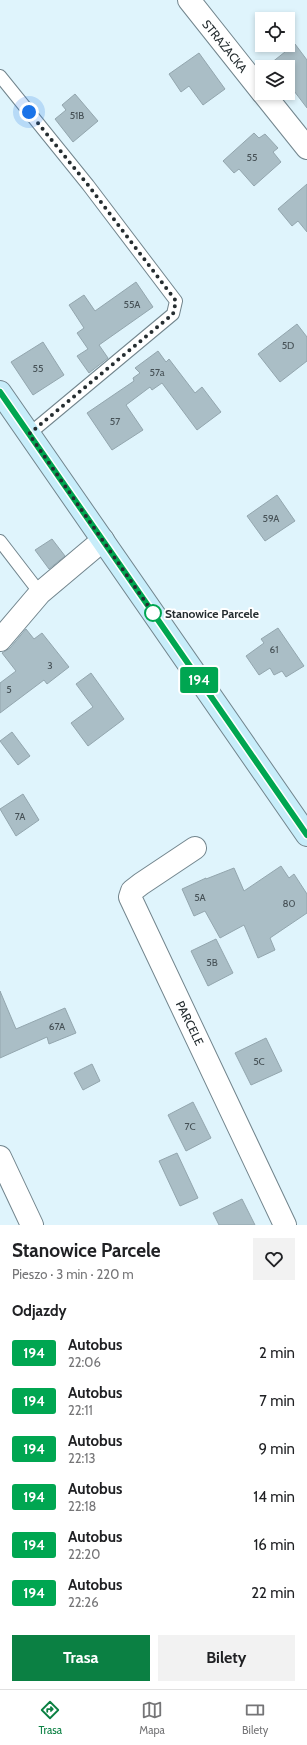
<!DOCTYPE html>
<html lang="pl">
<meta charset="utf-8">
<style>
body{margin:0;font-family:Cabin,sans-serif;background:#f2f2f2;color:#202124;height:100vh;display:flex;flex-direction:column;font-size:15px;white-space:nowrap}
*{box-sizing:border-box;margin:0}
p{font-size:13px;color:#757577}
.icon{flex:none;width:22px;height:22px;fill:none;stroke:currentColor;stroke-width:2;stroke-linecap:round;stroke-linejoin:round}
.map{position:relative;height:1225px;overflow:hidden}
.panel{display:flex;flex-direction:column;background:#fff;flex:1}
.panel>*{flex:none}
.badge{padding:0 8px;border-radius:3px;font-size:14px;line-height:26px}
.buttons{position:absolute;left:255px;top:12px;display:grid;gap:8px}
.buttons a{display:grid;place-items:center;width:40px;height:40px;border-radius:0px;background:#fff;box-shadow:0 2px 6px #0003;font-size:20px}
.you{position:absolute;width:20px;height:20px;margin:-10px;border:3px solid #fff;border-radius:50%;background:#1a73e8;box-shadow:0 0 0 6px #1a73e833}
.map>.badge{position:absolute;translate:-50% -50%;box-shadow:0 0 0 2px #fff}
h2{padding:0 12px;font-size:15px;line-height:36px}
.round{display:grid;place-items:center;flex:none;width:42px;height:42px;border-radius:0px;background:#f2f2f2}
.headline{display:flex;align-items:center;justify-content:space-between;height:68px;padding:0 12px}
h1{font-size:19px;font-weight:700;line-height:30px}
.button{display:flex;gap:8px;margin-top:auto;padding:8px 12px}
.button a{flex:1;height:46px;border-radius:0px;background:#0b8043;color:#fff;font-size:16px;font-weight:700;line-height:46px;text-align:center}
.button a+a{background:#f2f2f2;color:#202124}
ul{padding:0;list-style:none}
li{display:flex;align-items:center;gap:12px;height:48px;padding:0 12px}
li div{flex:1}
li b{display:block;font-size:15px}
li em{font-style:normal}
li .badge{min-width:44px;font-weight:700;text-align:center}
.dock{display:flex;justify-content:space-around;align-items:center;height:56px;border-top:1px solid #e0e0e0;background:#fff;font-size:11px;color:#757577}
.dock a{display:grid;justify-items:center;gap:2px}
.dock .selected{color:#0b8043}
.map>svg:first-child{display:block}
.building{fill:#aabec6;stroke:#93a6ae}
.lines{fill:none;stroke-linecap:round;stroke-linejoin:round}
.lane-casing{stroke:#72858d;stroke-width:14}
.street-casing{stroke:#72858d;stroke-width:24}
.secondary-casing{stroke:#72858d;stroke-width:24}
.lane{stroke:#fff;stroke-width:12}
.street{stroke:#fff;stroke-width:22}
.secondary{stroke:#c7edfa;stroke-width:22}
.line-casing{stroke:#fff;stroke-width:9}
.line{stroke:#00a651;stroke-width:6}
.walk{stroke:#252d30;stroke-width:4;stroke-dasharray:0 7.2}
.stop-dot{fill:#fff;stroke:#00a651;stroke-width:2}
.labels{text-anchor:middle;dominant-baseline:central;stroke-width:4;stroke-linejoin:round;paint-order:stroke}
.number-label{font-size:10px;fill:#465156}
.street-label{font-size:12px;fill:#252d30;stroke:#fff}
.stop-label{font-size:12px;font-weight:bold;fill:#252d30;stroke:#fff;text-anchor:start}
</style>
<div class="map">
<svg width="307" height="1225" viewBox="0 0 307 1225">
<rect width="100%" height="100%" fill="#dff4fc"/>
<g class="building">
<polygon points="295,44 307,60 307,108 288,83 288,67 266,67"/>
<polygon points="199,53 225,89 203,105 189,86 181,92 169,74"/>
<polygon points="75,94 98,121 73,142 55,119 66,110 62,105"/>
<polygon points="254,133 259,138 265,134 278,148 273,152 281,162 254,186 239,169 234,173 223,161"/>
<polygon points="307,184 307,232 298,221 292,226 278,209"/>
<polygon points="136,282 153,307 99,345 108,358 89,373 77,356 88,349 77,333 84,328 69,305 84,295 95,311"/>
<polygon points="297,324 307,337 307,361 280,382 258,354"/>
<polygon points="43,342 64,375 33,395 11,362"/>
<polygon points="158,351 166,362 169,359 195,393 202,387 221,412 197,430 162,383 152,390 150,387 126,405 143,430 112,450 87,413 134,381 133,378 140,373 135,368"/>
<polygon points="277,495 295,521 265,541 247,516"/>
<polygon points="52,539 65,556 49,569 35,550"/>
<polygon points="278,628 304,666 286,677 282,671 274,675 270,668 259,675 246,656 264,643 261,639"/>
<polygon points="26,629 34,639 42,633 69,667 47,684 44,680 0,713 0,683 16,671 2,653 10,648"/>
<polygon points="91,673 124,719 88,746 71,723 93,707 76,684"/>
<polygon points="12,732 30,756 18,765 0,741"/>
<polygon points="23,794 39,820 16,836 0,809"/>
<polygon points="281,866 289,878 294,874 307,894 307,913 270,938 275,950 258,958 244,925 220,938 205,911 194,916 182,889 206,878 206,879 234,868 244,891"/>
<polygon points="216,939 233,973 208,986 191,951"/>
<polygon points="0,991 16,1029 65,1008 76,1033 49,1044 47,1037 0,1058"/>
<polygon points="266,1038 282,1071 251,1085 235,1053"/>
<polygon points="92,1064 100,1081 83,1090 74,1073"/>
<polygon points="193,1102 211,1138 186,1151 168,1115"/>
<polygon points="177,1153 198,1198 180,1206 159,1161"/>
<polygon points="242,1199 255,1225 219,1225 213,1213"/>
</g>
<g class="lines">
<g class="lane-casing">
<g id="lane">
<polyline points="0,76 88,185 176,301 173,314 29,434"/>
<polyline points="0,541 40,593"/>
</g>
</g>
<g class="street-casing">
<g id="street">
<polyline points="189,0 262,92"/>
<polyline points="263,93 307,148"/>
<polyline points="0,640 40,593 103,540"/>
<polyline points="195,848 141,884 132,891 130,897 285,1225"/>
<polyline points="0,1157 32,1225"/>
</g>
</g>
<g class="secondary-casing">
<polyline id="secondary" points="0,392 307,835"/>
</g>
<use href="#lane" class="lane"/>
<use href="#street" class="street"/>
<use href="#secondary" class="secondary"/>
</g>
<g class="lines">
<g class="line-casing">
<polyline id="line" points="0,392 307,835"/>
</g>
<use href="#line" class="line"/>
<polyline class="walk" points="29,112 88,185 176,301 173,314 29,434 153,613"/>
</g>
<circle class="stop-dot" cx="153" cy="613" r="8"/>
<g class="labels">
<g class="number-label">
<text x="77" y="115">51B</text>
<text x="252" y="157">55</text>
<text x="132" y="304">55A</text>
<text x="288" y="345">5D</text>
<text x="38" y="368">55</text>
<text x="157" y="372">57a</text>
<text x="115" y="421">57</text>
<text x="271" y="518">59A</text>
<text x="274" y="649">61</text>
<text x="50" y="665">3</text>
<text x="9" y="689">5</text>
<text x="20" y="816">7A</text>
<text x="200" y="897">5A</text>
<text x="289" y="903">80</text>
<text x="212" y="962">5B</text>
<text x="57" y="1026">67A</text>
<text x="259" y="1061">5C</text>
<text x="190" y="1126">7C</text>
</g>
<g class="street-label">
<text transform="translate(225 46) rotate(51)">STRAŻACKA</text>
<text transform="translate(190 1023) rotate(64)">PARCELE</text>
</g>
<g class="stop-label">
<text x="165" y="613">Stanowice Parcele</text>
</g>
</g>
</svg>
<div class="buttons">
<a><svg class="icon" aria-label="locate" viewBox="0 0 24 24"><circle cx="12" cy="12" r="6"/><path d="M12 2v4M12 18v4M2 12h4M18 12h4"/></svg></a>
<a><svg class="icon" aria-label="layers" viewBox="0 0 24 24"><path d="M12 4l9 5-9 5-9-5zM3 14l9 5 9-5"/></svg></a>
</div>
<div class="you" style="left:29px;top:112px"></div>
<b class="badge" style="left:199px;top:680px;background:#00a651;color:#fff">194</b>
</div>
<section class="panel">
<div class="headline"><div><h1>Stanowice Parcele</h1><p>Pieszo · 3 min · 220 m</p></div><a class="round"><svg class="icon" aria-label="heart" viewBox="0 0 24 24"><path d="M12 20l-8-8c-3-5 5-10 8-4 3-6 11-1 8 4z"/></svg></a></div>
<h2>Odjazdy</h2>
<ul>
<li><span class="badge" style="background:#00a651;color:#fff">194</span><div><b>Autobus</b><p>22:06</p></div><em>2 min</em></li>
<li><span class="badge" style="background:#00a651;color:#fff">194</span><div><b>Autobus</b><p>22:11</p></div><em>7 min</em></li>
<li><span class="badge" style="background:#00a651;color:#fff">194</span><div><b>Autobus</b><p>22:13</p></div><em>9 min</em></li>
<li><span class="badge" style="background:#00a651;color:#fff">194</span><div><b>Autobus</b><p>22:18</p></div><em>14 min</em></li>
<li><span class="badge" style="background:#00a651;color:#fff">194</span><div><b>Autobus</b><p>22:20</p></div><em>16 min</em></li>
<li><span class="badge" style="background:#00a651;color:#fff">194</span><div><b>Autobus</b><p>22:26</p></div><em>22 min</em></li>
</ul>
<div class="button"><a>Trasa</a><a>Bilety</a></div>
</section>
<nav class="dock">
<a class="selected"><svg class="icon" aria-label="directions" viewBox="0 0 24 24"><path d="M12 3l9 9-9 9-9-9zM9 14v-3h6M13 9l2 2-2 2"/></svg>Trasa</a>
<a><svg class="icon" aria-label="map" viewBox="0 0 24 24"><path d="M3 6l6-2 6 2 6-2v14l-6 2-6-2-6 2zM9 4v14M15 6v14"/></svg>Mapa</a>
<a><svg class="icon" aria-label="tickets" viewBox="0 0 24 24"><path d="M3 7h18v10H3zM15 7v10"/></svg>Bilety</a>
</nav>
